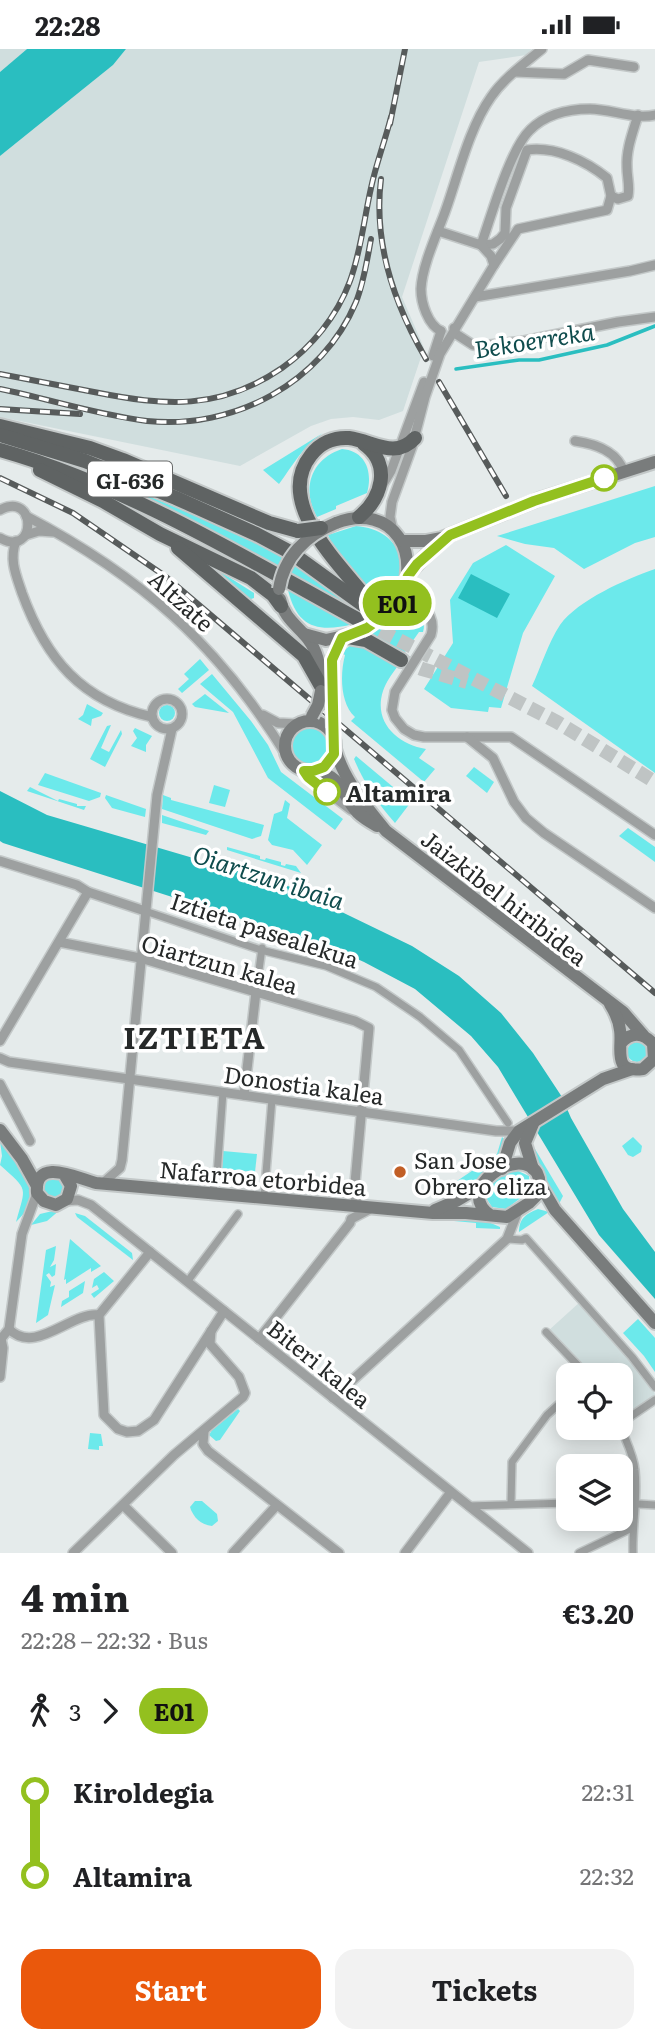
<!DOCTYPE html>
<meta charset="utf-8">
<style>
body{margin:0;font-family:Literata,serif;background:#f2f2f2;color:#202124;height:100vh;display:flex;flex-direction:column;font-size:26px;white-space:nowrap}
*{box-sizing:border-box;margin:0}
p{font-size:23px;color:#757577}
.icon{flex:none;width:38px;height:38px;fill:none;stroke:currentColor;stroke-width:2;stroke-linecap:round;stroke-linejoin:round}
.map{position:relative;height:1504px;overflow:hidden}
.details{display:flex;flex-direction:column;background:#fff;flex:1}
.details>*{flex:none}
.badge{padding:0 14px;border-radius:23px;font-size:24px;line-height:46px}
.buttons{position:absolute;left:556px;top:1314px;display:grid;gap:14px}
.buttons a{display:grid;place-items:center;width:77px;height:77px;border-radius:14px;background:#fff;box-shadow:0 4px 18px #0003;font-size:35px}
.map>.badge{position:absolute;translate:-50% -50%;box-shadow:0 0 0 4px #fff}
.legs{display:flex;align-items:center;gap:10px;height:77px;padding:0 21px;font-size:23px}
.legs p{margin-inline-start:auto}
.headline{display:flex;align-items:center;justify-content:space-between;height:119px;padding:0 21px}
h1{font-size:38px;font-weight:700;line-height:52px}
.button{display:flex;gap:14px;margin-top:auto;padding:14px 21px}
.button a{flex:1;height:80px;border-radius:21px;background:#ea580c;color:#fff;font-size:28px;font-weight:700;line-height:80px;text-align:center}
.button a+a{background:#f2f2f2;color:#202124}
ul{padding:0 21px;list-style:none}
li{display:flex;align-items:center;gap:24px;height:84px;font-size:26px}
li i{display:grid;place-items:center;width:10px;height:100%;margin:0 9px;background:currentColor}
li i::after{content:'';width:18px;height:18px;margin:-9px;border:5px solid;border-radius:50%;background:#fff}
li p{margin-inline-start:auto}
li:first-child i{background:linear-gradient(#0000 50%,currentColor 0)}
li:last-child i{background:linear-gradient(currentColor 50%,#0000 0)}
.status{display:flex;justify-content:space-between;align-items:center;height:49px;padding:0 35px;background:#fff;direction:ltr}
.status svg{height:19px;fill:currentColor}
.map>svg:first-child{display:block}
.built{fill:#d0dede}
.green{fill:#6ce9eb}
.water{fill:#2abec0}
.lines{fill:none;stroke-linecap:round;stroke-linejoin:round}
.stream{stroke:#2abec0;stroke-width:3.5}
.primary-tunnel{stroke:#bfc4c4;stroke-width:14;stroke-dasharray:14 7;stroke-linecap:butt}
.pedestrian-casing{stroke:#c3c8c8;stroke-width:10}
.minor-casing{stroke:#c3c8c8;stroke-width:12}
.secondary-casing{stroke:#c3c8c8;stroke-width:16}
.primary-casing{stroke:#c3c8c8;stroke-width:18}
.pedestrian{stroke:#9da0a0;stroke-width:7}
.minor{stroke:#9da0a0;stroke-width:9}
.secondary{stroke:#797c7c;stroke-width:12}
.primary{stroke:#5f6363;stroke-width:14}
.rail-casing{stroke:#575b5b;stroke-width:6}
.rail{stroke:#fff;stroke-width:3.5;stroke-dasharray:10;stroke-linecap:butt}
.secondary-bridge-casing{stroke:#c3c8c8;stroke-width:16;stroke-linecap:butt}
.primary-bridge-casing{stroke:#c3c8c8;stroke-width:18;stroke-linecap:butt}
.secondary-bridge{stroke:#797c7c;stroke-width:12}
.primary-bridge{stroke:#5f6363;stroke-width:14}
.line-1-casing{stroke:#fff;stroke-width:16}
.line-1{stroke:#93c01f;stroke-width:10}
.stop-1-dot{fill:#fff;stroke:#93c01f;stroke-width:3.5}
.poi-dot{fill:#c15e25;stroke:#fff;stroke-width:2.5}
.labels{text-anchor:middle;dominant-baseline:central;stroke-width:7;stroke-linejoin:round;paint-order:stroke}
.shield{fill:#fff;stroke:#676969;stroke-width:2}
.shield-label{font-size:21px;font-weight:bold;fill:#262929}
.street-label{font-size:23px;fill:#262929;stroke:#fff}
.stop-label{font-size:23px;font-weight:bold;fill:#262929;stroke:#fff;text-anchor:start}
.poi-label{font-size:23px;fill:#262929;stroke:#fff;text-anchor:start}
.water-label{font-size:24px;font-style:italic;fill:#0f4c4d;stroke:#fff}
.district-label{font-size:30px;font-weight:bold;letter-spacing:2px;fill:#262929;stroke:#fff}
</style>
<div class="status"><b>22:28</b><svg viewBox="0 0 49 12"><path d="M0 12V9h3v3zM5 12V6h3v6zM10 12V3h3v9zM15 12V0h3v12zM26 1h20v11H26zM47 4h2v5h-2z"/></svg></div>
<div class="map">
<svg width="655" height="1504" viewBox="0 0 655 1504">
<rect width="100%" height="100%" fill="#e5ebeb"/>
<g class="built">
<polygon points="0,0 27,0 0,23"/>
<polygon points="126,0 532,0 526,6 479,13 402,248 424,299 403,362 379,371 353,368 331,370 311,377 240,417 0,368 0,107 113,16"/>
<polygon points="580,1253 653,1337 655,1346 631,1365 621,1362 621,1326 589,1326 548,1282"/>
</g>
<g class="green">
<path d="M323,384C303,397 293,416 279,435L263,421Z"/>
<path d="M342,400C366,402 373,423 367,444L336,457V460L317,468C301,440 311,410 342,400Z"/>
<polygon points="125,437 268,497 352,556 350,559 124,440"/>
<polygon points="655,437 655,488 635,494 584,520 554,499 525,495 497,487"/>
<path d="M356,477C404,481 415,524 381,557C361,536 339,513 328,486Z"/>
<polygon points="506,496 555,527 523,584 501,659 489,658 488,663 451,659 424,640 453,594 450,551 473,514"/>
<polygon points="197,508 254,544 254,549 248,551"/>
<path d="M655,520V724L532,637C541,618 548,594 560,576C578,551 626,530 655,520Z"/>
<path d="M288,541L353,575C319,584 297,579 288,541Z"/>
<path d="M415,562C422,567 426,574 423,583H419L405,603L369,586L387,573L392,577C400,570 407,566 415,562Z"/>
<path d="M352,595C368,594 384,609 397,618C392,625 386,633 383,642C373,673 397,695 426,700L419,709L435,720L424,733L351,672L355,668C340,654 340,625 345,606L341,604Z"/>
<polygon points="200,610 209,621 182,644 178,640 189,630 184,625"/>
<polygon points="212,625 251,672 268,696 281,723 343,770 335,781 268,729 233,663 200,635"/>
<polygon points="205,645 229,664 195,658 192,655"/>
<polygon points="87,655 103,664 101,667 92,670 91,677 78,670 83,666"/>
<circle cx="167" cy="664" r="8"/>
<polygon points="111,676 101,699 109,703 121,681 122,685 105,718 90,710 107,677"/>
<circle cx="310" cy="697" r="19"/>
<polygon points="135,679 152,687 146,696 146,703 131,697 137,689 133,682"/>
<path d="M356,707L411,753L395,774C378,755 364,734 354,710Z"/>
<polygon points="474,718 494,733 487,744 466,727"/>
<polygon points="45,724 101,744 100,748 89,752 38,736"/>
<polygon points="214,736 230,741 225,758 209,754"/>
<polygon points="30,738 58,752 59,750 77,755 77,757 86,757 84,761 27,742"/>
<polygon points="106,746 146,760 145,768 112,759 105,749"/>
<polygon points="163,746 171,749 171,751 264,776 261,787 252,790 162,760"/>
<polygon points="285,751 290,755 287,769 322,796 307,816 293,801 272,796 268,791 274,765 282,762"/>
<polygon points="162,766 209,782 206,786 162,774"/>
<polygon points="628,779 655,798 655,813 619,787"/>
<polygon points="227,798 260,807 260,810 265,811 266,809 281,813 281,816 285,817 286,815 296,817 301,824 227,801"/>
<circle cx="637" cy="1003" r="10"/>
<polygon points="502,1088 506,1092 499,1113 465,1139 461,1135 450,1142 451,1136 497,1105"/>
<polygon points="633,1088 642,1097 641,1103 633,1108 628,1106 622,1097"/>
<path d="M0,1092C18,1119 51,1141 16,1173C26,1137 29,1142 0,1116L2,1107Z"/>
<path d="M532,1095L563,1147L559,1155C548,1143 530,1111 532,1095Z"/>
<polygon points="223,1102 257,1105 255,1123 222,1120"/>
<path d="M516,1121L529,1127L530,1142L506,1160L492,1158L486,1149C486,1134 502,1125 516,1121Z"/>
<circle cx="54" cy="1139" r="11"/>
<polygon points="61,1160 47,1172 31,1176 40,1165"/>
<path d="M538,1160L549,1163L519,1183C519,1169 526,1165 538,1160Z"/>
<polygon points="75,1164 85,1167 132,1204 133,1211 77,1168"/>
<polygon points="463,1168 477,1168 500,1178 500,1180 476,1179 476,1174 443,1171"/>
<polygon points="70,1190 101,1217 91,1223 91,1219 66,1235 66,1230 64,1231"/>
<polygon points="56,1197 54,1211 50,1218 56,1215 55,1226 52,1228 49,1224 46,1226 51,1233 50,1238 55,1236 48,1266 36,1274 46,1201"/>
<polygon points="104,1223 114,1232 94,1249 91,1245 99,1240 97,1236 92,1239 94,1230"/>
<polygon points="85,1232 83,1244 61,1258 62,1252 69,1248 69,1242"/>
<polygon points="638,1270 655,1289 655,1323 644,1307 623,1284"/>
<polygon points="238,1360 240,1362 220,1391 216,1392 209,1386 212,1381"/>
<polygon points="90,1384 101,1385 103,1397 99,1397 99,1401 88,1400"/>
<path d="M195,1452H202L217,1465L218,1472L212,1477C201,1476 193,1468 190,1458Z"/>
</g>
<g class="water">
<polygon points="27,0 126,0 113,16 0,107 0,23"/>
<polygon points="471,525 510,545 497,569 458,549"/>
<polygon points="0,742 47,766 288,837 412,897 459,927 501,964 533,1004 562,1048 571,1069 623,1160 655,1203 655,1250 599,1186 498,1018 471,987 415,940 364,913 335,900 3,794 0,792"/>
</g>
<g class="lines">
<polyline class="stream" points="456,320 519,311 539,311 607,296 655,277"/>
<g class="primary-tunnel">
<polyline points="362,572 557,673 655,733"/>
<polyline points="401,611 422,620 467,633"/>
</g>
<g class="pedestrian-casing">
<g id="pedestrian">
<polyline points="145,862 261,901 326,917 376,938 420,968 459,1001 508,1074"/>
<polyline points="256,943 262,899"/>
<polyline points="212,1144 217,1126 223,1043"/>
<polyline points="264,1149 272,1050"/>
<polyline points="507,1190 522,1191 526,1189 632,1308 655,1338"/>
<polyline points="187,1233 238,1165"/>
<polyline points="546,1283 587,1326"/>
<polyline points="621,1374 655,1351"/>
<path d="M621,1379C626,1392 634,1407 635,1421C638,1449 632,1476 633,1504"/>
<polyline points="511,1454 512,1413 547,1366 569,1346"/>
<polyline points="621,1454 655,1456"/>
<polyline points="468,1457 569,1454"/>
<polyline points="579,1504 632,1479"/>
</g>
</g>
<g class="minor-casing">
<g id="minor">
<polyline points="515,23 564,25 588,11 634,18"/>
<path d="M611,147L618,150L628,147C630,137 627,129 627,118C626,100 633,83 638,66"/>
<path d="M438,182L481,196L493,195L500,190L505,184L506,159L527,101C555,97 586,112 607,129L611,147L607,161L518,180L494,216"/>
<polyline points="475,248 630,222 655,216"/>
<polyline points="454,279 456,285 473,296 481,297 524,292 618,273 655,268"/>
<path d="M441,282C428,276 421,254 421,240C422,217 437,185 445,163C458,127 469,79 491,48C504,29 524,15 542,0"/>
<polyline points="433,307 441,282"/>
<path d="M575,392C596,395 617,402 624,423"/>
<polyline points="382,437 391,422 424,333"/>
<path d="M0,461C37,441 37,510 0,489"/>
<path d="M26,467C140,527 217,594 285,704"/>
<path d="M393,482L390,468L392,453L412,398L425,348L440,305L494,216L491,207L481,196C491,168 510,100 530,81C546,65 568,60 590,60C611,60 635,71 655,66"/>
<polyline points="26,486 39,482 53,483"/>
<path d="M16,492C9,511 16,526 22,544C46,610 81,652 152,668"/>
<path d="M407,532C414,553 438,562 431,586L395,643L392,661L395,669L404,680L414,686L424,688H511L655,786"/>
<circle cx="167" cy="665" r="15"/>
<polyline points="263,666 278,674 298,675"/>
<polyline points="467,688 493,709 514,753 526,769 544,784 655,859"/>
<polyline points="304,722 308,728 351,761"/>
<polyline points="0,812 77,836 88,843 145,862"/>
<polyline points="59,893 140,909 355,972 369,979 354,1145 357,1154 362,1157"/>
<polyline points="0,992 88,843"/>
<polyline points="0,1009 9,1013 496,1082 519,1082"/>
<polyline points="0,1035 30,1092"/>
<polyline points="244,1046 256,943"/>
<polyline points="103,1134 120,1119 122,1111 157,746 172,680"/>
<polyline points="64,1152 78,1151 91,1156 528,1504"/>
<polyline points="150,1203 99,1266 104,1366 118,1380 127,1383 138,1382 154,1371 224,1262"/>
<path d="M9,1280C35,1307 72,1262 99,1266"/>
<polyline points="259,1290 350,1174 351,1170 370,1160"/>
<polyline points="0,1291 9,1280 22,1185 37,1144"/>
<polyline points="0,1328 3,1299 1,1290"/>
<polyline points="333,1349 507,1190 518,1162"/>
<polyline points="204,1383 203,1395 208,1402 339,1504"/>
<polyline points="123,1456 172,1504"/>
<polyline points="73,1504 174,1406 243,1348 245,1344 239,1328 210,1295 211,1282"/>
<polyline points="233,1504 277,1456"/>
<polyline points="405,1504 451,1443"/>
</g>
</g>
<g class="secondary-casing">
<g id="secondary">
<path d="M336,474C393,452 426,507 396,555"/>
<polyline points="402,492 426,492 442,489 542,449 655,413"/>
<polyline points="408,526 427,505 445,490"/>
<path d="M280,550C284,569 297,576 308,590C319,604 321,621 321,638"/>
<polyline points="304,585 326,591 357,584"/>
<polyline points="332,642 332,611 342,589"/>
<circle cx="310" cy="697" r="25"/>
<path d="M335,700C344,731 366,758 386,782L623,963L643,986"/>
<path d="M314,722C345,728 340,745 358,764C363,769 370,773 377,777"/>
<path d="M610,955C615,963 619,972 620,981C623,998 611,1025 643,1020L654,1010L653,995C643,983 631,983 621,994"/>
<polyline points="0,1081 22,1110 37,1137"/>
<polyline points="502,1120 510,1094 519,1082 603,1030 632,1020"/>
<polyline points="533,1120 525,1094 533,1075"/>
<path d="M64,1125L71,1137L67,1150L56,1156L44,1152L37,1144C34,1107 77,1129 96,1134L433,1164H466L507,1168L529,1154L537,1146C540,1139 541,1132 537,1124C519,1095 453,1140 490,1166"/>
<polyline points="540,1135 555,1161 655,1274"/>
<polyline points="435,1161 456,1152 481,1137"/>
</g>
</g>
<g class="primary-casing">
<g id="primary">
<polyline points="0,377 90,399 123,411 269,474 298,482"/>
<polyline points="0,386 85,412 176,449 256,485 290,503 373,563"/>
<path d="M0,401C127,437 242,507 357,570"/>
<polyline points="40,421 103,452 160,485 251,529 273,546 281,557"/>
<path d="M359,468C382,449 392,415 364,395"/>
<polyline points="178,499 304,607 321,637"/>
<path d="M371,555C344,519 272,455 311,406C320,394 334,388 349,389C373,392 395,411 415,389"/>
<polyline points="348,588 366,591 401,611"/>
</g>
</g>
<use href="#pedestrian" class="pedestrian"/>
<use href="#minor" class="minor"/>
<use href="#secondary" class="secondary"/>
<use href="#primary" class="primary"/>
<g class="rail-casing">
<g id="rail">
<polyline points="390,75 405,0"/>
<path d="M381,130C373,195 394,255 426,310"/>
<path d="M0,325C31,331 63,337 94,343C165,357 219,362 282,319C312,298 337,267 350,232C361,202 364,170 371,139C376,115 385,92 391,68"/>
<polyline points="439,333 506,447"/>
<path d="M0,340C49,350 98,366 147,372C234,381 322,334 356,253C364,233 367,211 371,190"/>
<polyline points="0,360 80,365"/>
<polyline points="0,429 73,464 165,527 655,944"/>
</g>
</g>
<use href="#rail" class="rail"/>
<g class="secondary-bridge-casing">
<g id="secondary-bridge">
<path d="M279,540C284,508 306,486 336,474"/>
<polyline points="361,582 379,571 396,555"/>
<polyline points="332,642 333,679"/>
<polyline points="312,667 318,656 321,642"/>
</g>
</g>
<g class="primary-bridge-casing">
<polyline id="primary-bridge" points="298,482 321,479"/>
</g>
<use href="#secondary-bridge" class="secondary-bridge"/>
<use href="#primary-bridge" class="primary-bridge"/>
</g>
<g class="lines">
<g class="line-1-casing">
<polyline id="line-1" points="327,743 308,728 304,722 313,722 324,718 334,705 332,611 342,589 367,579 385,566 396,555 408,527 417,515 450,486 534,452 604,429"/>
</g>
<use href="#line-1" class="line-1"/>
</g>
<g class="stop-1-dot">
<circle cx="604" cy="429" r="12"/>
<circle cx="327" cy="743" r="12"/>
</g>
<circle class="poi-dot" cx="400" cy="1123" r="7"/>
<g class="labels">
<rect class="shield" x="88" y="412.5" width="84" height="35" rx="5"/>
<g class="shield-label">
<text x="130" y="430">GI-636</text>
</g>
<g class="street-label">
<text transform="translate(182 551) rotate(42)">Altzate</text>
<text transform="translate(505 848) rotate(38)">Jaizkibel hiribidea</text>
<text transform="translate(265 880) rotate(18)">Iztieta pasealekua</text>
<text transform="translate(220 914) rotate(16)">Oiartzun kalea</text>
<text transform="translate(304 1035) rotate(8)">Donostia kalea</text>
<text transform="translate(263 1128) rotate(5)">Nafarroa etorbidea</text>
<text transform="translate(320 1314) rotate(39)">Biteri kalea</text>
</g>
<g class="stop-label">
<text x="346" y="743">Altamira</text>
</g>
<g class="poi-label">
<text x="414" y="1110">San Jose<tspan x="414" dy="26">Obrero eliza</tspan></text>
</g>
<g class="water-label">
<text transform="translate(534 290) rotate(-9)">Bekoerreka</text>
<text transform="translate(269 827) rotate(18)">Oiartzun ibaia</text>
</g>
<g class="district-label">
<text x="195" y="987">IZTIETA</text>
</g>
</g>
</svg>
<div class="buttons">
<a><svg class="icon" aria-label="locate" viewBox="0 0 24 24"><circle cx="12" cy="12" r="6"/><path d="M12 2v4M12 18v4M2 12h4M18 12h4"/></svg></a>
<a><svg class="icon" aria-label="layers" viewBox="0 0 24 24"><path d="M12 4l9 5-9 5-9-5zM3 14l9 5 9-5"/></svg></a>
</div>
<b class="badge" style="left:397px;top:554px;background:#93c01f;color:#111">E01</b>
</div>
<section class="details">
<div class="headline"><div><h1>4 min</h1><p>22:28 – 22:32 · Bus</p></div><b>€3.20</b></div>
<div class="legs"><svg class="icon" aria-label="walk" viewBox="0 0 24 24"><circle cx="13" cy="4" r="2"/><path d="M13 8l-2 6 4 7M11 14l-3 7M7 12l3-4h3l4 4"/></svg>3<svg class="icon" aria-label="forward" viewBox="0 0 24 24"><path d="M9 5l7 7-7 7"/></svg><b class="badge" style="background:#93c01f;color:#111">E01</b></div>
<ul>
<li><i style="color:#93c01f"></i><b>Kiroldegia</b><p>22:31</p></li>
<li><i style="color:#93c01f"></i><b>Altamira</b><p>22:32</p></li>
</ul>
<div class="button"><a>Start</a><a>Tickets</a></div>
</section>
